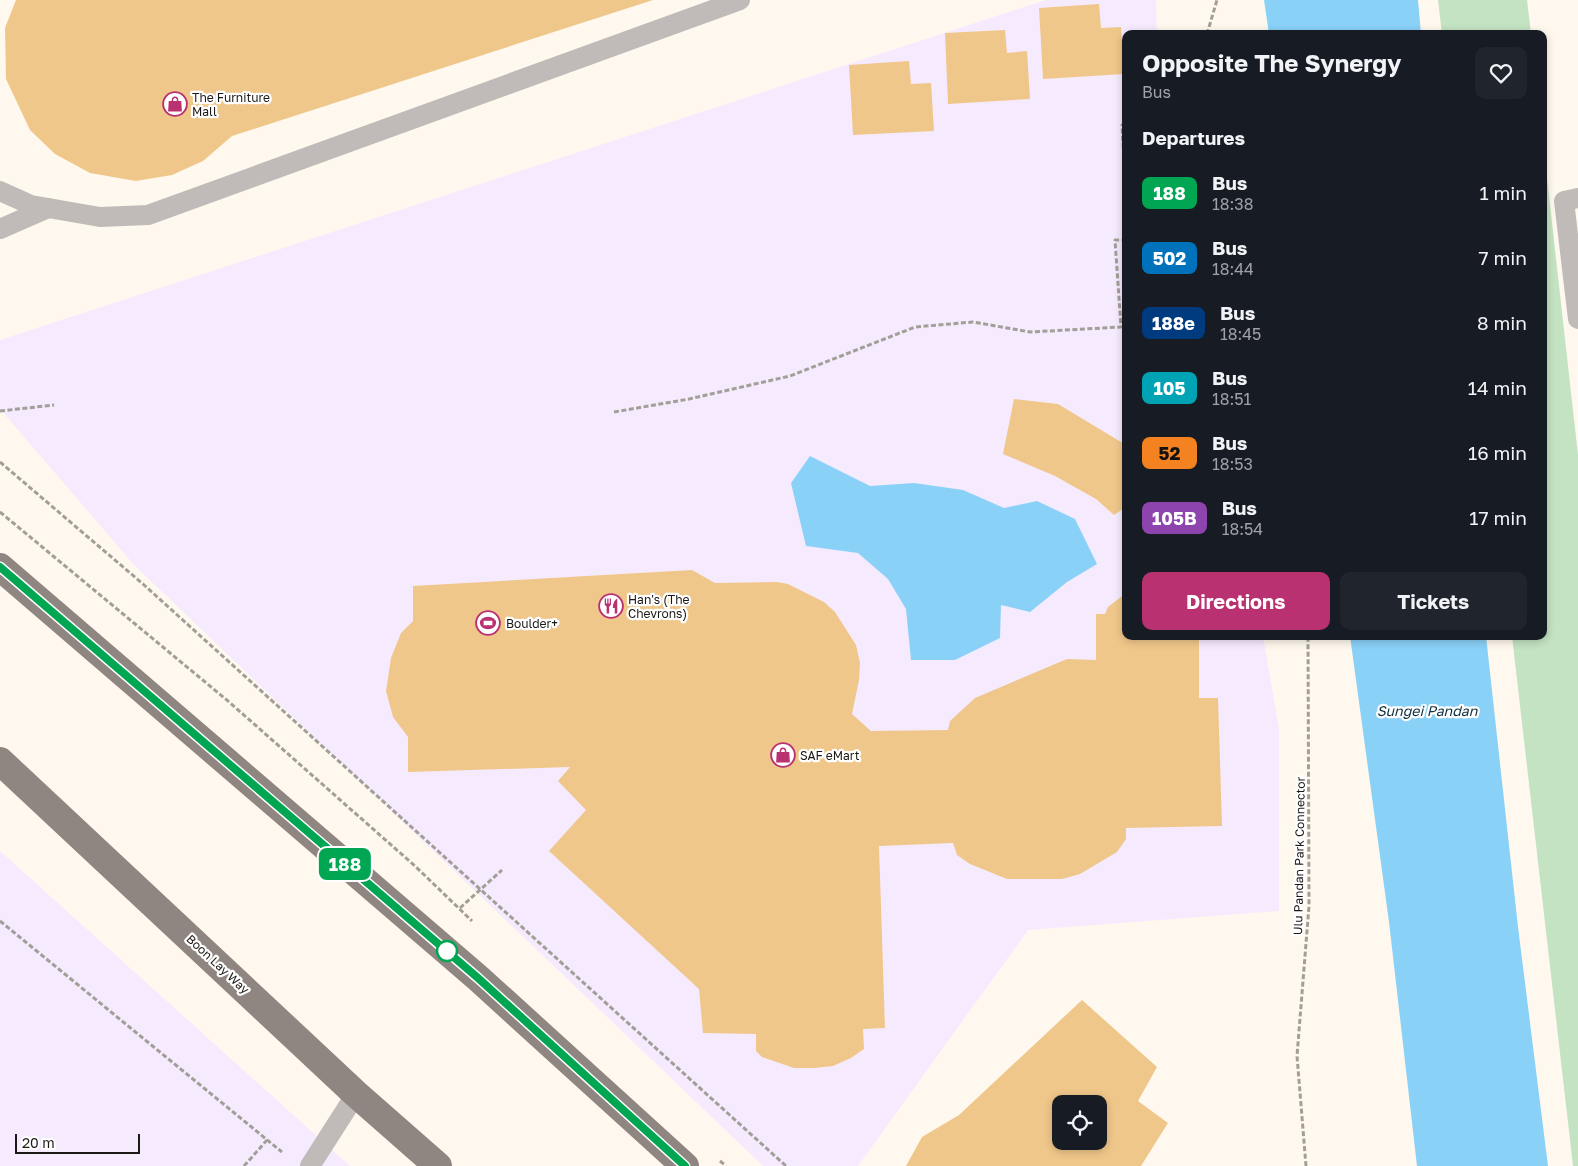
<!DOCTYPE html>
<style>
body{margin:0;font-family:"Golos Text",sans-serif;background:#20242c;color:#f1f3f6;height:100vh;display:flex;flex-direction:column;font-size:19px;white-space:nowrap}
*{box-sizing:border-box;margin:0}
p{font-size:16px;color:#9ea1a6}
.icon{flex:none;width:28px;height:28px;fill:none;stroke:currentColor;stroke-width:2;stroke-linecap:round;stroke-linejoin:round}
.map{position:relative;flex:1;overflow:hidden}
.sheet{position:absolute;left:1122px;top:30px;width:425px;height:610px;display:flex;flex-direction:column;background:#171b24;border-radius:10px;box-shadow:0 2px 8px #0003}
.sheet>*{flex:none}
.badge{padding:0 10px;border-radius:8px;font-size:18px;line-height:32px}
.buttons{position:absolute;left:1052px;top:1095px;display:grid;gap:10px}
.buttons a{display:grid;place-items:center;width:55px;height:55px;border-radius:10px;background:#171b24;box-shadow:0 2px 8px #0003;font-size:25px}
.scale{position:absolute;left:15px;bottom:12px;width:125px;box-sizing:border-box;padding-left:5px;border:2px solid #1b1815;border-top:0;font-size:14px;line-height:18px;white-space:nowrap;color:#1b1815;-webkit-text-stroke:4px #fff;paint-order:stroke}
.map>.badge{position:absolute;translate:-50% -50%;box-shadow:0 0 0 2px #fff}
h2{padding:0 20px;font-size:19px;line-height:45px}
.round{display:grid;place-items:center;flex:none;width:52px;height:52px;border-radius:10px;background:#20242c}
.summary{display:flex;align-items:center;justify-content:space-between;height:85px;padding:0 20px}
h1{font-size:24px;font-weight:700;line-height:38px}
.cta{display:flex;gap:10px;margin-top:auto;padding:10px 20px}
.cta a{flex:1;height:58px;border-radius:10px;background:#b93171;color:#fff;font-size:20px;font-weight:700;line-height:58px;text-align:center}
.cta a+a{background:#20242c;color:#f1f3f6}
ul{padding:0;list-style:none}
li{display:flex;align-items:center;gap:15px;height:65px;padding:0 20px}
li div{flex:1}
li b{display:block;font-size:19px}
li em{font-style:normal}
li .badge{min-width:55px;font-weight:700;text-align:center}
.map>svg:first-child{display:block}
.commercial{fill:#f6eafe}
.green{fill:#c3e3c2}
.water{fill:#8ad1f8}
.building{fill:#f0c78a;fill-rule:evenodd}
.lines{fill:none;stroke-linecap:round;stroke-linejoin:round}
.path{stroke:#a39e97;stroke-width:3;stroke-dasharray:5 2.5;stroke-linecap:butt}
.lane{stroke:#c0bbb8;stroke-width:20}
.primary{stroke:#8f8681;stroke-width:28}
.line-casing{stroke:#fff;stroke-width:11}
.line{stroke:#00a651;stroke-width:8}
.stop-dot{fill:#fff;stroke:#00a651;stroke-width:2.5}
.labels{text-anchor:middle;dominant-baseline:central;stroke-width:4.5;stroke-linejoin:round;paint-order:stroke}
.poi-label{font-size:12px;fill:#1b1815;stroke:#fff;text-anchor:start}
.street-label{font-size:12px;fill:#1b1815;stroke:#fff}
.water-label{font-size:14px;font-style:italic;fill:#0e2f3f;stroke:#fff}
</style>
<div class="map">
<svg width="1578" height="1166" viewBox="0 0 1578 1166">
<rect width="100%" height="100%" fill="#fff8ee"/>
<g class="commercial">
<polygon points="1046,0 1156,0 1157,34 1126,34 1126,636 1263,636 1279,729 1279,911 1028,930 858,1166 763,1166 135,566 0,409 0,340"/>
<polygon points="0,851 350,1166 0,1166"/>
</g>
<g class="green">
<polygon points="1438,0 1527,0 1531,34 1442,34"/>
<polygon points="1544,151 1578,455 1578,1166 1573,1166 1512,636 1544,636"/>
</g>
<g class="water">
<polygon points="1264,0 1418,0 1421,34 1269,34"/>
<polygon points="810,456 870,486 914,483 963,490 1004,508 1037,501 1075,519 1097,564 1067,582 1030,612 1001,605 1000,638 955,660 911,660 906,609 888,579 858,553 806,546 791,483"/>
<polygon points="1350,636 1486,636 1518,927 1548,1166 1417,1166 1389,922"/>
</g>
<g class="building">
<polygon points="16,0 653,0 232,136 203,161 172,175 136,181 90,173 55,154 30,130 6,79 5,28"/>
<polygon points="1099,4 1101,28 1121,27 1124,74 1043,79 1039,8"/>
<polygon points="1005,30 1007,53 1027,51 1030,99 948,104 945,33"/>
<polygon points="909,61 911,84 931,83 934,131 853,135 849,65"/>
<polygon points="1014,399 1058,404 1126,445 1126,507 1114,515 1096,499 1055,476 1003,454"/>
<polygon points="692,570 715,583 777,582 788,584 824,602 835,612 856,645 860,663 859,680 852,714 871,731 948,730 950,721 975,698 1067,659 1096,660 1096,614 1105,614 1108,607 1126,593 1126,636 1199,636 1199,698 1218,698 1222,826 1126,828 1126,839 1117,852 1080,874 1062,879 1007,879 970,864 957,855 953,843 879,846 885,1028 863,1029 864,1049 851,1058 833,1066 814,1068 794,1068 762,1057 756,1051 756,1034 703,1033 699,989 549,851 586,810 558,781 570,767 408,772 408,737 393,717 386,691 391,658 401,633 413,621 413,586"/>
<path d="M1082,1000L1157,1067L1138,1101L1168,1123L1141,1166H906L922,1137L959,1115ZM1061,1104H1099V1141H1061Z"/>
</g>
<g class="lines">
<g class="path">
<polyline points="1207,34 1217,0"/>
<polyline points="1126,125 1122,125 1126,194"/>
<polyline points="0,411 54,405"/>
<polyline points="614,412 689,399 790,376 915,327 973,322 1030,332 1121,327 1115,240 1126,240"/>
<polyline points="0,462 143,584 786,1166"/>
<polyline points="0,512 228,701 415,866 472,921"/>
<polyline points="460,908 502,870"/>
<polyline points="0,921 282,1152"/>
<polyline points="720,1161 726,1166"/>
<polyline points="244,1166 267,1140"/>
<polyline points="1306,1166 1297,1056 1309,906 1308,636"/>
</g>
<g class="lane">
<polyline points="0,191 31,205 100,217 148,215 740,0"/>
<polyline points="1578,198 1564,201 1578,319"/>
<polyline points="0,229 48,208"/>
<polyline points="310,1166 356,1094"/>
</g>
<g class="primary">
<polyline points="0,567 478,978 685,1166"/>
<polyline points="0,761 356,1094 438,1166"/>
</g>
</g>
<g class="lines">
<g class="line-casing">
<polyline id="line" points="0,567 478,978 685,1166"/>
</g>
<use href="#line" class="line"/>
</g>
<defs>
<g id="shop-ring" transform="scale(1.25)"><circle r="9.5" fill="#fff" stroke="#b93171" stroke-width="1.5"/><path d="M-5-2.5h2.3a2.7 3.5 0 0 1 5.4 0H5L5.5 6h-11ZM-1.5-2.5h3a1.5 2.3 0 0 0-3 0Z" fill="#b93171"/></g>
<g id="restaurant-ring" transform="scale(1.25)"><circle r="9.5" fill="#fff" stroke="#b93171" stroke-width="1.5"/><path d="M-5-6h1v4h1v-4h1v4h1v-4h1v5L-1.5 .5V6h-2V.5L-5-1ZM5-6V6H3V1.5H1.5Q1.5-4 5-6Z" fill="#b93171"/></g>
<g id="stadium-ring" transform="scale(1.25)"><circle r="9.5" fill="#fff" stroke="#b93171" stroke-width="1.5"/><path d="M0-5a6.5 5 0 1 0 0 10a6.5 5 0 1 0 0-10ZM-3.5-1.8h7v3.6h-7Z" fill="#b93171"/></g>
</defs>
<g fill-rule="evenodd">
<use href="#shop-ring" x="175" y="104"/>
<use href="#restaurant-ring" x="611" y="606"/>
<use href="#stadium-ring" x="488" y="623"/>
<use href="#shop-ring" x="783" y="755"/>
</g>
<circle class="stop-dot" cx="447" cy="951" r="10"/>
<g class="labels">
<g class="poi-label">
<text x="192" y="97">The Furniture<tspan x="192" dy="14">Mall</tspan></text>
<text x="628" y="599">Han's (The<tspan x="628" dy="14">Chevrons)</tspan></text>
<text x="506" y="623">Boulder+</text>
<text x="800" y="755">SAF eMart</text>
</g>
<g class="street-label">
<text transform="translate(1299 856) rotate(-89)">Ulu Pandan Park Connector</text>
<text transform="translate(218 964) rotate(43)">Boon Lay Way</text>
</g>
<g class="water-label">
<text x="1427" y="710">Sungei Pandan</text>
</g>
</g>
</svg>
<div class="buttons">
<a><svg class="icon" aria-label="locate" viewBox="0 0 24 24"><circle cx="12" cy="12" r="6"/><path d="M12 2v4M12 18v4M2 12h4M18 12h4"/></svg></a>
</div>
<div class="scale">20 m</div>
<b class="badge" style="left:345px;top:864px;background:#00a651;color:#fff">188</b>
<section class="sheet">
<div class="summary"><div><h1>Opposite The Synergy</h1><p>Bus</p></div><a class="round"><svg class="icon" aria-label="heart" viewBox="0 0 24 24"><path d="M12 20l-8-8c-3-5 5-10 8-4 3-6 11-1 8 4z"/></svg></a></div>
<h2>Departures</h2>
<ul>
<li><span class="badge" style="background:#00a651;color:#fff">188</span><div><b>Bus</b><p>18:38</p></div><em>1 min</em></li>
<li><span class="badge" style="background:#0072bc;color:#fff">502</span><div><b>Bus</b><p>18:44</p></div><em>7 min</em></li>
<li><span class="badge" style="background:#003b80;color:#fff">188e</span><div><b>Bus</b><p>18:45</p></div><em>8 min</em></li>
<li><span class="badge" style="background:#00a3b4;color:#fff">105</span><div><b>Bus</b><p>18:51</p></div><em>14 min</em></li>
<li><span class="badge" style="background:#f58220;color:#111">52</span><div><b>Bus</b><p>18:53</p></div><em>16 min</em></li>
<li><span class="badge" style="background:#8e44ad;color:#fff">105B</span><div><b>Bus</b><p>18:54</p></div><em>17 min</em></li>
</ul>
<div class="cta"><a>Directions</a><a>Tickets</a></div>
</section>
</div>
